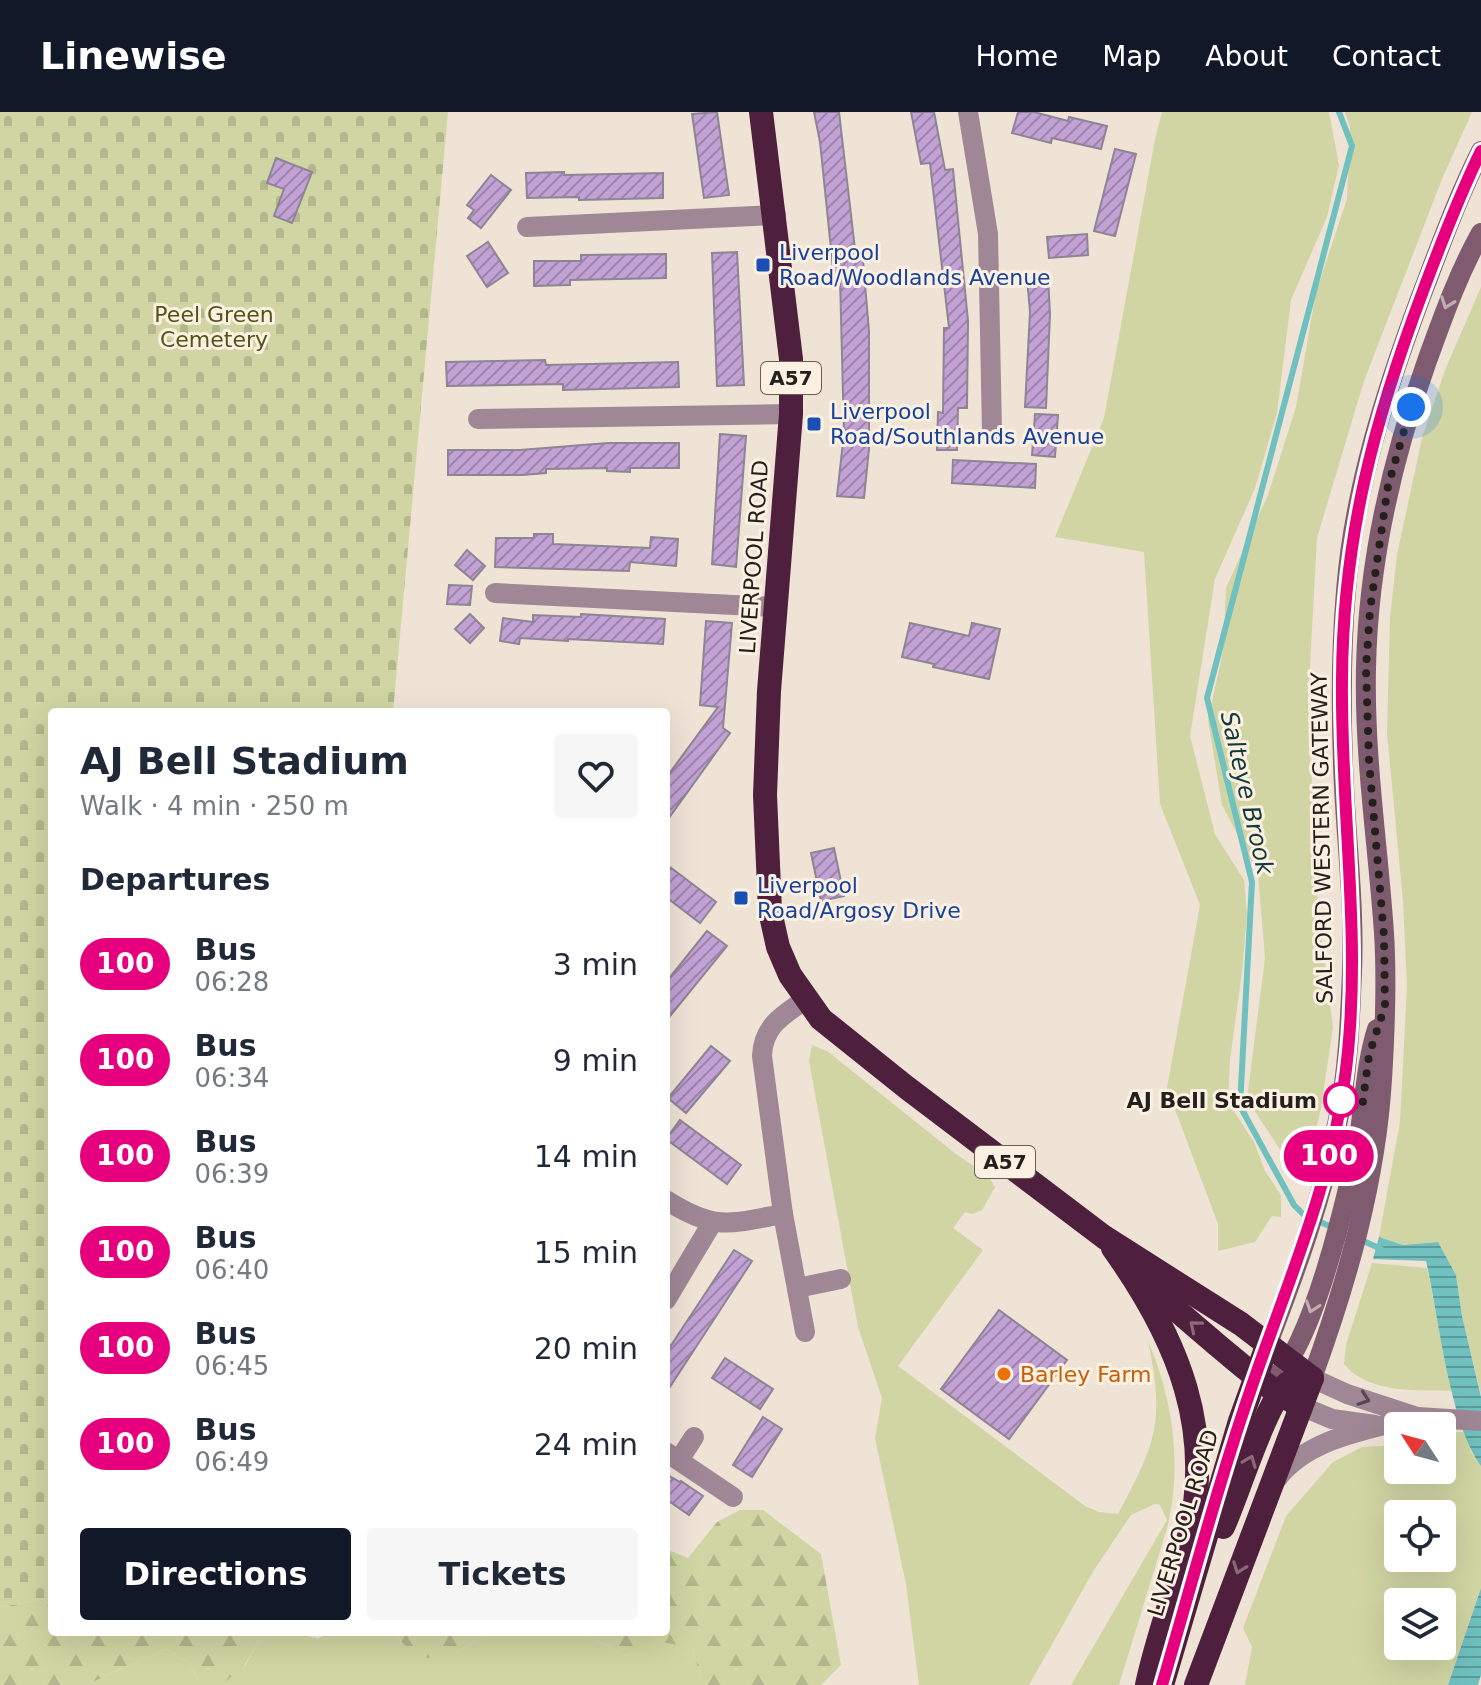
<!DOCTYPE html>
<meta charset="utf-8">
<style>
body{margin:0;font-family:"DejaVu Sans",sans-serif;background:#f6f6f7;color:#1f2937;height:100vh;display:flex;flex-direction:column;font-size:30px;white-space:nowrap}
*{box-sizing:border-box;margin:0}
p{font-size:26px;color:#747a83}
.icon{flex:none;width:44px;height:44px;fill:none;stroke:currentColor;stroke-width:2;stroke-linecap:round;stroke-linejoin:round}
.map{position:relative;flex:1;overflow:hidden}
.details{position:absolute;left:48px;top:596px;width:622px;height:928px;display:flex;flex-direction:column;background:#fff;border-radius:8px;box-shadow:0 8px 32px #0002}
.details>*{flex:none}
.badge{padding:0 16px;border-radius:26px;font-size:28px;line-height:52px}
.needle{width:52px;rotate:306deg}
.tools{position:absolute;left:1384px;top:1300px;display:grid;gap:16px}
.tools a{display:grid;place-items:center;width:72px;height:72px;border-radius:8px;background:#fff;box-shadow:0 8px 32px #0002;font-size:40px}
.you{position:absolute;width:40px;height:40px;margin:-20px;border:6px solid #fff;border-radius:50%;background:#1a73e8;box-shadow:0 0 0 12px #1a73e833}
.map>.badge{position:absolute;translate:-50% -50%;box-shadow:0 0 0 4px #fff}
h2{padding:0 32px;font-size:30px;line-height:72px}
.round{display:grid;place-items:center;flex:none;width:84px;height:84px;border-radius:8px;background:#f6f6f7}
.overview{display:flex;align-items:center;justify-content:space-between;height:136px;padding:0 32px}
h1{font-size:38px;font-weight:700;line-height:60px}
.action{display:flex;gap:16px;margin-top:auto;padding:16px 32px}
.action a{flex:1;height:92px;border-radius:8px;background:#111827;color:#fff;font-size:32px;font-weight:700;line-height:92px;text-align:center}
.action a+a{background:#f6f6f7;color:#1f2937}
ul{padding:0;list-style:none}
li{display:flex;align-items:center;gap:24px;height:96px;padding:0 32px}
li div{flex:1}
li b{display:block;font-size:30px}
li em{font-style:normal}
li .badge{min-width:88px;font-weight:700;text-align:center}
header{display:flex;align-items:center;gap:48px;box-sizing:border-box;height:112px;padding:0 40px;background:#111827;color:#fff}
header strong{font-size:38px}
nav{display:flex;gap:44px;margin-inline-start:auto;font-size:28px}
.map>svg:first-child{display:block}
.grass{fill:#d0d5a3;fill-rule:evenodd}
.forest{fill:url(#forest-firs)}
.cemetery{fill:url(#cemetery-stones)}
.water{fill:url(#water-rules)}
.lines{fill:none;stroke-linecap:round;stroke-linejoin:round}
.stream{stroke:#6fc0bf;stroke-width:6}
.building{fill:url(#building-hatch);stroke:#8d8593;stroke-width:2}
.street{stroke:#a08795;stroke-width:20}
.secondary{stroke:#7e5b6f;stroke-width:20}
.highway{stroke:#4e203d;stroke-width:24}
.oneway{stroke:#c3adaf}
.oneway2{stroke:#8b6977}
.oneway3{stroke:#56494c}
.line-casing{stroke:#fff;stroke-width:18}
.line{stroke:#e6007e;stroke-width:12}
.walk{stroke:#24201c;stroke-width:8;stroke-dasharray:0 14.4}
.transit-dot{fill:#1a4fb4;stroke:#fcf0e3;stroke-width:3}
.stop-dot{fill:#fff;stroke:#e6007e;stroke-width:4}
.food-dot{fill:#e8710a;stroke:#fcf0e3;stroke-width:3}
.labels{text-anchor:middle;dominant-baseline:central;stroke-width:6;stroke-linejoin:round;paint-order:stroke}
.shield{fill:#fcf0e3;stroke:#655e58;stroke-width:2}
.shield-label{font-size:20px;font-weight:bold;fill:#24201c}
.transit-label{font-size:22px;fill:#164399;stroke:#fcf0e3;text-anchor:start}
.park-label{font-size:22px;fill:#525612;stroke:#fcf0e3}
.street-label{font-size:22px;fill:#24201c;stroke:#fcf0e3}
.stop-label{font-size:22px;font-weight:bold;fill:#24201c;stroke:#fcf0e3;text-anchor:end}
.food-label{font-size:22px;fill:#c56008;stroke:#fcf0e3;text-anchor:start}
.water-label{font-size:24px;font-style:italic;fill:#123a3a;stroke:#fcf0e3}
</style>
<header>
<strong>Linewise</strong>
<nav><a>Home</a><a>Map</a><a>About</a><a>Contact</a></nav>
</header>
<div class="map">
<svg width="1481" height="1573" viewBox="0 0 1481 1573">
<defs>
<pattern id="forest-firs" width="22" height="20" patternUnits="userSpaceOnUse" patternTransform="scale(2)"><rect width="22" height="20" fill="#d0d5a3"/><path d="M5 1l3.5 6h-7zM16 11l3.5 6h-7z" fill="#b2b78c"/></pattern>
<pattern id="cemetery-stones" width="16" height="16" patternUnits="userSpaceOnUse" patternTransform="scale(2)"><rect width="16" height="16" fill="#d0d5a3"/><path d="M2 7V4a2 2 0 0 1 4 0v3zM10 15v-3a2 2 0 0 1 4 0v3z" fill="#b2b78c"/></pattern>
<pattern id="water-rules" width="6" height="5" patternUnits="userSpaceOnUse" patternTransform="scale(2)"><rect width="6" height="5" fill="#6fc0bf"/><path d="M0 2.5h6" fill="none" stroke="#5b9c9a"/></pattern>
<pattern id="building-hatch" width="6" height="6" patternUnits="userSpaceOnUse" patternTransform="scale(2)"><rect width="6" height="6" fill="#c2a2d5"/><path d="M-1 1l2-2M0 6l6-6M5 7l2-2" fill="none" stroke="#9d84ac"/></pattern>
</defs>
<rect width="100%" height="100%" fill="#efe3d6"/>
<g class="grass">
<polygon points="1162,0 1329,0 1339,53 1327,105 1291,188 1277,301 1255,376 1215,467 1190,624 1215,722 1244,768 1247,802 1242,860 1230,948 1228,990 1254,1030 1265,1059 1281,1083 1281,1105 1272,1104 1255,1130 1218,1139 1218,1112 1167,976 1200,793 1160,692 1144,440 1055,425 1104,306 1155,27"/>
<polygon points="1345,0 1472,0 1442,67 1364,269 1317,426 1308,590 1318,798 1333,915 1321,996 1303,1073 1247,987 1265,846 1258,762 1222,693 1208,608 1223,539 1226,476 1268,383 1296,295 1316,180 1347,87 1350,15"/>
<polygon points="1481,175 1481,1283 1462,1204 1456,1163 1438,1130 1403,1133 1379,1125 1400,1010 1407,874 1403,789 1387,621 1390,505 1397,443 1422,326 1445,258"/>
<path d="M812,933L827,939L956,1042L989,1065L995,1075L982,1098L972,1102L965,1100L953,1116L983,1138L898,1254L1085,1394L1099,1400L1118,1402C1156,1332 1165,1309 1148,1229C1173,1288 1182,1350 1168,1413L1119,1573H1071L1167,1408L1160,1393L1155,1392L1131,1403L1094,1458L1029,1573H919L906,1472L875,1326L882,1286L858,1215L809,949Z"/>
<path d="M1372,1151L1427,1156L1452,1279C1417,1278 1368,1282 1344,1252L1346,1233Z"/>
<path d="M1442,1320H1465L1471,1340L1481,1354V1476L1448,1573H1245L1252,1535L1243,1516L1286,1404L1333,1350L1362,1335L1383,1334L1393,1323L1398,1322V1358H1442ZM1398,1402H1442V1446H1398ZM1398,1490H1442V1534H1398Z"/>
<polygon points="270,1520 294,1520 318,1527 329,1520 393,1520 403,1532 456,1541 487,1520 584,1520 625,1544 662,1529 692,1536 703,1573 86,1573 166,1537 189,1551 199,1570 245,1554 263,1521"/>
</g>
<g class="forest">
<polygon points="740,1398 763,1398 821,1442 841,1553 821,1573 703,1573 692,1536 662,1530 625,1544 584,1520 666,1520 666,1437 688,1446 717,1410"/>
<polygon points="52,1486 52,1520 270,1520 263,1522 244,1554 224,1571 199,1570 189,1551 166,1537 86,1573 0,1573 0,1495"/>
<polygon points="393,1520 487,1520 456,1541 427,1546 403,1532"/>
</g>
<polygon class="cemetery" points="0,0 448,0 393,600 52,600 52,1486 0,1495"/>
<g class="water">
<path d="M1379,1125L1403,1133L1438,1130L1456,1163L1462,1204L1481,1285V1354C1449,1310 1439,1205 1426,1149L1373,1147Z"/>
<polygon points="1481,1476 1481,1563 1478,1573 1448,1573"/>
</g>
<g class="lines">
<g class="stream">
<polyline points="1334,1116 1304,1103 1294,1093 1240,994 1252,770 1207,586 1352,34 1339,0"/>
<polyline points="1359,1127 1381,1137"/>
</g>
</g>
<g class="building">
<polygon points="717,0 729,83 704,86 692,2"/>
<polygon points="814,0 839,0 855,137 862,137 869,219 869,337 864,386 837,384 844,321 840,166 834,166 820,30"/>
<polygon points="911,0 934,0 945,58 953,57 968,209 967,296 958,296 957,338 937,338 938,300 943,301 944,216 949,216 930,51 921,52"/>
<polygon points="1018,0 1034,0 1068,9 1069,5 1107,14 1101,37 1052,26 1051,31 1012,21"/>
<polygon points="1115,37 1136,42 1115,124 1094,119"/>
<polygon points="276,46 312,60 292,111 274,104 284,77 267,71"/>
<polygon points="564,60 564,63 663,61 663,86 579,88 579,85 527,86 526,61"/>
<polygon points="491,63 511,78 481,116 468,106 474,98 467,93"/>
<polygon points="1087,122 1088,143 1049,146 1047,125"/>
<polygon points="488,130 508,161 487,175 467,144"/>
<polygon points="737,140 744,273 717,274 712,141"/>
<polygon points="666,142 666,166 570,168 570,173 534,174 534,149 581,149 581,143"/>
<polygon points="1048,165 1050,202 1046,296 1025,295 1030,200 1027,166"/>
<polygon points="545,248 546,253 678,250 679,275 563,278 563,272 447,274 446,250"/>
<polygon points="1035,302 1058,303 1055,345 1032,343"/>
<polygon points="720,322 746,324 736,455 712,452"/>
<polygon points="608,331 679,331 679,356 630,356 630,360 607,359 607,356 546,357 546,361 522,363 448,363 448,338 520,338"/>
<polygon points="953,348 1036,352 1035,376 952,371"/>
<polygon points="534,422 553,422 553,432 650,436 651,425 678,427 676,454 630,450 629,459 495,455 496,426 534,426"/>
<polygon points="467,438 485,454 473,468 455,453"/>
<polygon points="449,473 472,474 470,493 447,492"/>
<polygon points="470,502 484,516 470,531 455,517"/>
<polygon points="581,502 665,507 663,532 568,527 568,529 520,526 519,532 500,529 503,506 533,510 533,503 581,505"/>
<polygon points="706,509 732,511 723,616 730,621 666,710 666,666 718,595 700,593"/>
<polygon points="910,511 969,524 972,511 1000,517 989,567 933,555 934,552 902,545"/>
<polygon points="834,736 844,784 821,789 811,741"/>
<polygon points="666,752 716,790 700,811 666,785"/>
<polygon points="707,819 727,834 666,909 666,870"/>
<polygon points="711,934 730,949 686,1001 668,986"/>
<polygon points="680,1008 741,1053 727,1072 666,1027"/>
<polygon points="734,1138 752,1149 666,1281 666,1241"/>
<polygon points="999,1198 1067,1248 1009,1327 941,1277"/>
<polygon points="725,1246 773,1277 760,1297 712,1266"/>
<polygon points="763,1305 782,1317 752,1365 733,1353"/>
<polygon points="666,1362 680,1370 681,1369 703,1384 689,1403 666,1387"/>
</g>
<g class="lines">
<g class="street">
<polyline points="968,0 988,122 992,320"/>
<polyline points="527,115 776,103"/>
<polyline points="478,307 791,302"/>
<polyline points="495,481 776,495"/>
<path d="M666,1088C715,1119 728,1112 783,1102"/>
<polyline points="797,1176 841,1167"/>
<polyline points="666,1188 712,1111"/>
<path d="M805,1220L783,1102L762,944C763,914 783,903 805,888"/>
<polyline points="1312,1266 1347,1282 1417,1305 1481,1309"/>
<polyline points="1301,1294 1332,1307 1375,1313"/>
<polyline points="666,1340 733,1385"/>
<polyline points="679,1348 694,1325"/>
<path d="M1277,1367C1307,1326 1370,1317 1417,1305"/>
</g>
<g class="secondary">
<path d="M1268,1231C1296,1158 1323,1084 1338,1008C1348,959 1350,910 1352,860C1355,790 1345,721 1343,651C1341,594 1341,536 1346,479C1354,378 1385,281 1420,187C1439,137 1457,87 1481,39"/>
<path d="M1255,1265L1271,1267C1310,1249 1351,1070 1359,1025C1365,988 1366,952 1377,917"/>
<path d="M1312,1266C1347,1170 1376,1069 1382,967C1385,919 1387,869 1384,821C1378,733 1364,645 1366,556C1368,451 1392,347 1427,249C1443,205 1458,162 1481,121"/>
</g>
<g class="highway">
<polyline points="761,0 791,247 791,302 769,579 765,683 770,799 778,835 790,863 821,907 906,975 1104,1125 1241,1212 1312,1266"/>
<path d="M1113,1136C1178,1227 1217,1320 1187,1432C1175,1480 1157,1525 1147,1573"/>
<path d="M1147,1170C1169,1193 1193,1212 1216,1232C1244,1255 1269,1278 1301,1294"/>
<path d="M1223,1415C1237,1385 1266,1289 1288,1271"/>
<polyline points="1162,1573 1240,1309 1268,1231"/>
<polyline points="1196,1573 1312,1266"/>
</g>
</g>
<defs><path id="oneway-chevron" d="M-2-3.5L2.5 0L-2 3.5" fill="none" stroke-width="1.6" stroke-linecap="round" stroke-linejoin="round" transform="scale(2)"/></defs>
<g class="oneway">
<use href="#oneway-chevron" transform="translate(1447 191) rotate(110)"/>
<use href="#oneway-chevron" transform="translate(1312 1195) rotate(109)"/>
</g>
<g class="oneway2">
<use href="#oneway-chevron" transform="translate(1195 1214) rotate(-140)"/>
<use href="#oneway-chevron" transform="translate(1250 1349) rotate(-68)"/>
<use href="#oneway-chevron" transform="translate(1239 1456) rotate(110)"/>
</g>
<use class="oneway3" href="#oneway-chevron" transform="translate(1364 1287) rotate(19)"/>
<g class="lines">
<g class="line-casing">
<path id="line" d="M1162,1573C1192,1471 1219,1368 1254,1268C1288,1170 1329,1075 1344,972C1364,837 1340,701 1342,566C1343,425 1374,309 1423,179C1441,131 1459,84 1481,39"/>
</g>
<use href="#line" class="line"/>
<polyline class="walk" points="1341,988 1362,996 1369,943 1385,894 1384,824 1369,649 1366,556 1370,498 1388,374 1411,295"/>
</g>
<g class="transit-dot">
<rect x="755" y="145" width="16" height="16" rx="4"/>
<rect x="806" y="304" width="16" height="16" rx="4"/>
<rect x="733" y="778" width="16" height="16" rx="4"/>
</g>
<circle class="stop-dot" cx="1341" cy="988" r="16"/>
<circle class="food-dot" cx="1004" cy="1262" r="8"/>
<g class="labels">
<g class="shield">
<rect x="761" y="250" width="60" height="32" rx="6"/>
<rect x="975" y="1034" width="60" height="32" rx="6"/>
</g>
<g class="shield-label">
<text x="791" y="266">A57</text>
<text x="1005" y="1050">A57</text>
</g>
<g class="transit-label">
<text x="779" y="140">Liverpool<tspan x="779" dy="25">Road/Woodlands Avenue</tspan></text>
<text x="830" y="299">Liverpool<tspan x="830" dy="25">Road/Southlands Avenue</tspan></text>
<text x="757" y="773">Liverpool<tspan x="757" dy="25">Road/Argosy Drive</tspan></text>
</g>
<g class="park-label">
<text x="214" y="202">Peel Green<tspan x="214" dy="25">Cemetery</tspan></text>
</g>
<g class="street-label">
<text transform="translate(754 445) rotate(-86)">LIVERPOOL ROAD</text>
<text transform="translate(1322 726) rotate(-91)">SALFORD WESTERN GATEWAY</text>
<text transform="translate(1183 1411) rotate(-73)">LIVERPOOL ROAD</text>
</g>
<g class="stop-label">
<text x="1317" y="988">AJ Bell Stadium</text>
</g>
<g class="food-label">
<text x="1020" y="1262">Barley Farm</text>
</g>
<g class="water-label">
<text transform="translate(1247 681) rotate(77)">Salteye Brook</text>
</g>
</g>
</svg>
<div class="tools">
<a><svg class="needle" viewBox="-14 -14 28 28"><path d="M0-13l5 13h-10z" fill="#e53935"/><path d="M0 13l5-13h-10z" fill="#747a83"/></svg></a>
<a><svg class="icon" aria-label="locate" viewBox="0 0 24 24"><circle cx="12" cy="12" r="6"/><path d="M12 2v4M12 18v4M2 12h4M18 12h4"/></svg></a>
<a><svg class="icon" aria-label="layers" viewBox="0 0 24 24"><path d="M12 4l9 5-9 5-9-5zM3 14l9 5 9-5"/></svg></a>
</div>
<div class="you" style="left:1411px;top:295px"></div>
<b class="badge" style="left:1329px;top:1044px;background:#e6007e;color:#fff">100</b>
<section class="details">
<div class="overview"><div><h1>AJ Bell Stadium</h1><p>Walk · 4 min · 250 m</p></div><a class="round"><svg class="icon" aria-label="heart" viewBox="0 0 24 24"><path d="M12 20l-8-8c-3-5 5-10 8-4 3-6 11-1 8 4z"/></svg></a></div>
<h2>Departures</h2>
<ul>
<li><span class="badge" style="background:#e6007e;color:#fff">100</span><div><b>Bus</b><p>06:28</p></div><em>3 min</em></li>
<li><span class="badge" style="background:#e6007e;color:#fff">100</span><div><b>Bus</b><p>06:34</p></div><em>9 min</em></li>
<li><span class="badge" style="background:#e6007e;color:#fff">100</span><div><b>Bus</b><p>06:39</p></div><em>14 min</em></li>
<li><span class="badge" style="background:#e6007e;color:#fff">100</span><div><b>Bus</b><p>06:40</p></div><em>15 min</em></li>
<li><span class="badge" style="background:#e6007e;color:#fff">100</span><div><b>Bus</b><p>06:45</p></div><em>20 min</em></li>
<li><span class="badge" style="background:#e6007e;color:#fff">100</span><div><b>Bus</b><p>06:49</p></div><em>24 min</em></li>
</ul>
<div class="action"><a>Directions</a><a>Tickets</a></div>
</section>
</div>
